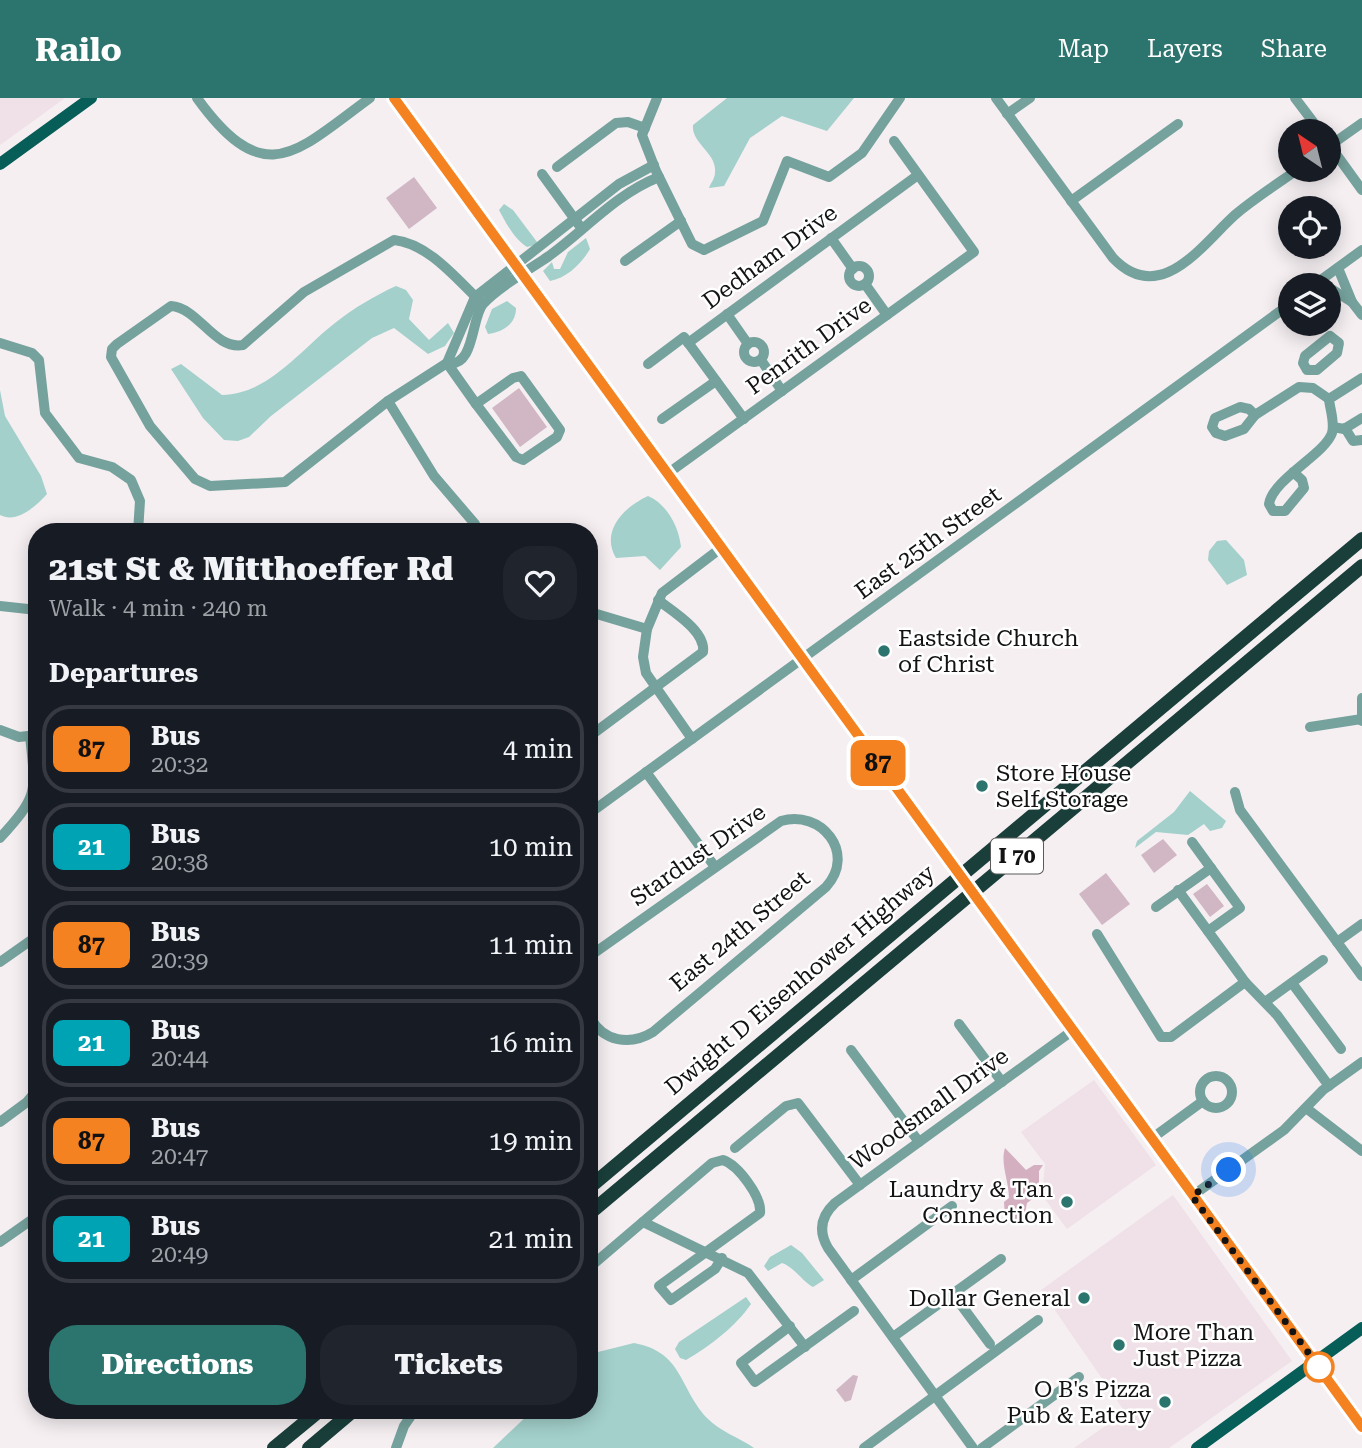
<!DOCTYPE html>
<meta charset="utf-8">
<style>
body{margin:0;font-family:"Roboto Serif",serif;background:#20242c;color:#f1f3f6;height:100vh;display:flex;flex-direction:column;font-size:26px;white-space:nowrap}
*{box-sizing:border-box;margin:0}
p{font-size:23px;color:#9ea1a6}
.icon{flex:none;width:38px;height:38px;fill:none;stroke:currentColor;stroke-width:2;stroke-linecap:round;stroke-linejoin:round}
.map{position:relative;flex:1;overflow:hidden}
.panel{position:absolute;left:28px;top:425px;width:570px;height:896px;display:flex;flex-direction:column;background:#171b24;border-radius:28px;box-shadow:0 4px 18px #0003}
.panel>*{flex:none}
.badge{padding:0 14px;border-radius:10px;font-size:24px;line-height:46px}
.needle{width:46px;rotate:325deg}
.buttons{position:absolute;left:1278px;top:21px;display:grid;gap:14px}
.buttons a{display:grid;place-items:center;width:63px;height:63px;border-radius:50%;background:#171b24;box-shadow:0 4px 18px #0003;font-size:35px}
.you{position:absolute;width:35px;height:35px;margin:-18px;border:5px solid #fff;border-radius:50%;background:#1a73e8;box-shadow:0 0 0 10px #1a73e833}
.map>.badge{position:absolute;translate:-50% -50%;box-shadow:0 0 0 4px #fff}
h2{padding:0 21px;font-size:26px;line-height:63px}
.round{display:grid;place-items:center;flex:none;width:74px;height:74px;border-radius:28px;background:#20242c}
.head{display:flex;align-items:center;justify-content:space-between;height:119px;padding:0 21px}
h1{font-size:33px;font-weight:800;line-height:52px}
.button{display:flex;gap:14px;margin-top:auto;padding:14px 21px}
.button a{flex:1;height:80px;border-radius:28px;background:#2c746e;color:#fff;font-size:28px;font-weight:800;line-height:80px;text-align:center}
.button a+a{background:#20242c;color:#f1f3f6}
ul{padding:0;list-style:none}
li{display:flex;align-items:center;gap:21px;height:88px;margin:0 14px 10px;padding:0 7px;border:4px solid #363941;border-radius:28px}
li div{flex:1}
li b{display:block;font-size:26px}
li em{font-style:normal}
li .badge{min-width:77px;font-weight:700;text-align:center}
header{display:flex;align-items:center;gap:42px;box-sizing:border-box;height:98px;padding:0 35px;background:#2c746e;color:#fff}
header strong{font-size:33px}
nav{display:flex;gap:38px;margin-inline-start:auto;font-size:24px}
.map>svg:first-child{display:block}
.built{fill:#efe1e7}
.green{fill:#d1b6c3}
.forest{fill:#d3afc0}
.water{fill:#a3d0cb}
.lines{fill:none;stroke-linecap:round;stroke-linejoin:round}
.minor{stroke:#76a29d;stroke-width:10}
.major{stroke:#075d57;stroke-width:12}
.highway{stroke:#1a3f3b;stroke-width:14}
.line-casing{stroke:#fff;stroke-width:16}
.line{stroke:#f58220;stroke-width:10}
.walk{stroke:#141313;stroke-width:7;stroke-dasharray:0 12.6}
.poi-dot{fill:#2c746e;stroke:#fff;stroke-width:2.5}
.stop-dot{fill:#fff;stroke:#f58220;stroke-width:3.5}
.labels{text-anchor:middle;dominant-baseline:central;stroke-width:5;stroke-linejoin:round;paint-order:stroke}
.shield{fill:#fff;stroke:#5a5a5a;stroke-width:2}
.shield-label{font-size:21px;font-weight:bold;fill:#141313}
.street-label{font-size:23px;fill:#141313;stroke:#fff}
.poi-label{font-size:23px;fill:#141313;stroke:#fff;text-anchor:start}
</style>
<header>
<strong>Railo</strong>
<nav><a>Map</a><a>Layers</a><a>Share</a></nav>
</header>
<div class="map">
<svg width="1362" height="1350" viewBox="0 0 1362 1350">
<rect width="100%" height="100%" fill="#f5eff2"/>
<g class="built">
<polygon points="0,0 65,0 0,47"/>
<polygon points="1094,982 1156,1067 1067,1131 1042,1097 1045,1066 1021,1034"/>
<polygon points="1173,1097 1292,1263 1169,1350 1074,1350 1125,1314 1041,1192"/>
</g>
<g class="green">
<polygon points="414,79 437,110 409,131 386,100"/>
<polygon points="519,290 547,329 520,349 492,310"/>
<polygon points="1163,741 1177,757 1154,775 1141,757"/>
<polygon points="1106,775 1130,806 1102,827 1079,796"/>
<polygon points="1207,786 1224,808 1210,819 1193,796"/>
<polygon points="853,1277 858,1278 857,1282 851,1302 845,1304 836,1292"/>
</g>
<path class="forest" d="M1005,1050L1026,1072L1034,1067H1043L1039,1073V1096L1027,1105L1023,1126H1010L1005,1119L1004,1104L1009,1100C1009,1083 1000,1066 1005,1050Z"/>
<g class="water">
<path d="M727,0H854L827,33L782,18L750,40L724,88L709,90C711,84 715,81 715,74C717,55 691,45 693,27Z"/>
<path d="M504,106L513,112L537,144L535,147L527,149C514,141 506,125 499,112Z"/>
<path d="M586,140L590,151C582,165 567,180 550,183L543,173L552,164L554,171H560L568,154Z"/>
<path d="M396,188L406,192L413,202L409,221L429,242L448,225L454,235L445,248L428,256L394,230L372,240L271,318L249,339L238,343L224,342L203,320L171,271L181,266L222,297C269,296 300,252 335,225C354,210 374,198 396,188Z"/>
<path d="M507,203L516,210C516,226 503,234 488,236L485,229L492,211Z"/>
<path d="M0,292L5,318L41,378L47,396C36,408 17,426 0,417Z"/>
<path d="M648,398C667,406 679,429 681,449L660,472L645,458L616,460C600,433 624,409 648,398Z"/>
<polygon points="1226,442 1244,462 1247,477 1227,487 1208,462 1209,453 1217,443"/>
<polygon points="1190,693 1226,723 1222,730 1210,733 1204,726 1188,737 1156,734 1135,750 1137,743 1174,714"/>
<path d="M791,1147L802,1155L824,1182L813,1189C802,1183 794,1169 782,1165L768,1173L764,1168L770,1159Z"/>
<path d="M746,1199L751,1206C736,1228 710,1248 686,1262L680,1260L675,1251L679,1244Z"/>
<path d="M634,1245C683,1254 679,1290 707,1320C719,1333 740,1340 754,1350H493L532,1313L590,1312V1256Z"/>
</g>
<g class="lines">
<g class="minor">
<path d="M197,0C265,94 296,54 370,0"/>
<polyline points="657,0 642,37 656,73 692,146 704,152 763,123 787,63 829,79 862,55 900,0"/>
<path d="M996,0L1113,160C1161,210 1203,145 1236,116C1255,100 1277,86 1297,72"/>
<polyline points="1295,0 1320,33"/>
<polyline points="1007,16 1030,0"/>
<polyline points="1328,45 1362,92"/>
<polyline points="1328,49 1362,25"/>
<polyline points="557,69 616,25 628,24 645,30"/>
<polyline points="542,76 579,127"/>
<polyline points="1071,103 1178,26"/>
<polyline points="831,140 853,171"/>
<polyline points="625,163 681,123"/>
<circle cx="859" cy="178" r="10"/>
<polyline points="1338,170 1352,204 1362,217"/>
<polyline points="865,186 887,217"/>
<polyline points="1314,187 1362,152"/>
<polyline points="1328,189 1352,204"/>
<path d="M483,206C458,183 430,146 394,142L304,194L243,247C214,252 199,210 171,208L117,246L112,251L111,259L150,328L195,381L210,388L285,384L388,303L447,265C475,270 471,220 483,206C498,189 530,171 549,158C586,131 616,96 659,79"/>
<polyline points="727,216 748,246"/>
<polygon points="1330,238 1339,245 1337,255 1317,272 1307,272 1303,265 1305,258"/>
<circle cx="754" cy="254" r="10"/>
<polyline points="0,245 32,255 39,262 45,315 79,360 112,369 131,382 140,403 138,434"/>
<polyline points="688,245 918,77"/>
<polyline points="761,262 782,293"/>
<polyline points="447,265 475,199 619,86 654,67"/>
<polyline points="447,265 476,306"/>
<polyline points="648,266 684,239 744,321"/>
<polygon points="521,278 560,332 557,339 523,362 516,359 476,306 513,280"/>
<polyline points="388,303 434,378 475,426"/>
<polygon points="1240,309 1249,311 1255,317 1244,331 1225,338 1216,335 1212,329 1215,320"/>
<polyline points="1255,317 1299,289 1313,290 1329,301"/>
<polyline points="662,321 716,283"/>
<polyline points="1333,329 1344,331 1362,320"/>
<polyline points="1345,330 1353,343 1362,342"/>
<path d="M1293,374L1302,382L1304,390L1285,413H1273L1269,406C1273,381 1325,356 1332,335C1335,324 1330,312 1329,301L1362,280"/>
<polyline points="667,376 974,154 894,43"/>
<polyline points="0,508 37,512"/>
<polyline points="590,514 647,531"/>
<polyline points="1362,600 1362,623"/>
<polyline points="1310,629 1362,621"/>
<polyline points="0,632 19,639 37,637"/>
<path d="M590,638L703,554C706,533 672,513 658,502"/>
<polyline points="692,641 646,575 643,559 647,531 662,495 721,450"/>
<polyline points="646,674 715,769"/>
<polyline points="1235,694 1240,712 1362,878"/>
<polyline points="590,715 1290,206"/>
<path d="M0,740C39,697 36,695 30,638"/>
<polyline points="1192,744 1240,810 1208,833"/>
<polyline points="1178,792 1245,884 1277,917 1329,988"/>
<polyline points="1156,809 1211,770"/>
<polyline points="1097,836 1161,939 1171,939 1245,884"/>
<polyline points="1337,844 1362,826"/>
<path d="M590,858L781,723C821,711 857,755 826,789L653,934C630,948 603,944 590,919"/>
<polyline points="0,864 37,838"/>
<polyline points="1292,885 1341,951"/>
<polyline points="1265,904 1323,862"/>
<polyline points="959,926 1002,984"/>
<polyline points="851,952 919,1044"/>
<circle cx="1216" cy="994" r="16"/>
<polyline points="1306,1010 1362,1053"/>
<polyline points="0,1024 27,1004 37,992"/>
<polyline points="1151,1041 1203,1003"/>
<polyline points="735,1050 786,1008 798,1005 860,1087"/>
<polyline points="1192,1098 1284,1032 1323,992 1362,964"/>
<polyline points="643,1124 748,1175 805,1249"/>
<polyline points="0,1144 37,1118"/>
<path d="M590,1169L712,1065L723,1062C738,1067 762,1099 760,1115L659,1188L671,1202L715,1171L722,1160"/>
<polyline points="851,1182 952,1108"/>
<polyline points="953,1196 990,1246"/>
<polyline points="790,1228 741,1265 755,1284 854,1213"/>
<polyline points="893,1239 1001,1161"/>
<polyline points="396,1350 404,1328 415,1312"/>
<polyline points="864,1350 1038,1222"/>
<path d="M973,1350L828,1150C818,1133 821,1118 835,1105L1072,933"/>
<polyline points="982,1350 1079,1279"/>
</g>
<g class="major">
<polyline points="394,0 1362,1329"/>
<polyline points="0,66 91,0"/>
<polyline points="1197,1350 1362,1230"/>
</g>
<g class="highway">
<polyline points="590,1089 1362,441"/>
<polyline points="590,1115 1362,468"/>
<polyline points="274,1350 320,1312"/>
<polyline points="309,1350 354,1312"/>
</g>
</g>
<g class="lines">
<g class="line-casing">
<polyline id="line" points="394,0 1362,1329"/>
</g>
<use href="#line" class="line"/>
<polyline class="walk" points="1229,1072 1192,1098 1319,1269"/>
</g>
<g class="poi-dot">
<circle cx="884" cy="553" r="7"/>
<circle cx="982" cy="688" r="7"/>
<circle cx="1067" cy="1104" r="7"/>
<circle cx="1084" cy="1200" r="7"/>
<circle cx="1119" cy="1247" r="7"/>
<circle cx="1165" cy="1304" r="7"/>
</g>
<circle class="stop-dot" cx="1319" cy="1269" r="14"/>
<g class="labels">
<rect class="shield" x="991" y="740.5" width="52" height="35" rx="5"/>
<g class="shield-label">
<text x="1017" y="758">I 70</text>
</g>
<g class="street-label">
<text transform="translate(770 159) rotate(-36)">Dedham Drive</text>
<text transform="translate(809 248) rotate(-36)">Penrith Drive</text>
<text transform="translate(928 445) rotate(-36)">East 25th Street</text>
<text transform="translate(698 757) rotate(-35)">Stardust Drive</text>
<text transform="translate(740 833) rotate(-40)">East 24th Street</text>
<text transform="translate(800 882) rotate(-40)">Dwight D Eisenhower Highway</text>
<text transform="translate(929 1011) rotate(-36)">Woodsmall Drive</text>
</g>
<g class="poi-label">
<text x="898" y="540">Eastside Church<tspan x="898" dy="26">of Christ</tspan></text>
<text x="996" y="675">Store House<tspan x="996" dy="26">Self Storage</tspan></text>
<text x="1053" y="1091" text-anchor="end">Laundry &amp; Tan<tspan x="1053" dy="26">Connection</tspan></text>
<text x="1070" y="1200" text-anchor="end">Dollar General</text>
<text x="1133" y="1234">More Than<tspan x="1133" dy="26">Just Pizza</tspan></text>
<text x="1151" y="1291" text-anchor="end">O B's Pizza<tspan x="1151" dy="26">Pub &amp; Eatery</tspan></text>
</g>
</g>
</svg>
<div class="buttons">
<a><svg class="needle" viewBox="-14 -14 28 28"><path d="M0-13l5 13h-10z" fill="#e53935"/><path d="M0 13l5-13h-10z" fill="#9ea1a6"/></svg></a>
<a><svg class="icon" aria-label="locate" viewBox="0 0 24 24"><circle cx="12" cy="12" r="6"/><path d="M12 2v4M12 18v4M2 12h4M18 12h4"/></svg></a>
<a><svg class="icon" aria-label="layers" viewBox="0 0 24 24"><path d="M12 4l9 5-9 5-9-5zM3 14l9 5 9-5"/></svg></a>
</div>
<div class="you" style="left:1229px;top:1072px"></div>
<b class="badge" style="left:878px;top:665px;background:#f58220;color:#111">87</b>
<section class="panel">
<div class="head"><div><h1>21st St &amp; Mitthoeffer Rd</h1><p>Walk · 4 min · 240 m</p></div><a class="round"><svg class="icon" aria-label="heart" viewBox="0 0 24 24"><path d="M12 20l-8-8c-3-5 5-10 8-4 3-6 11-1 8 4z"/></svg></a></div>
<h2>Departures</h2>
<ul>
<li><span class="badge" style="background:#f58220;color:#111">87</span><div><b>Bus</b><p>20:32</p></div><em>4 min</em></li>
<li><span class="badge" style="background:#00a3b4;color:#fff">21</span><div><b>Bus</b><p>20:38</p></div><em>10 min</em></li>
<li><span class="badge" style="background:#f58220;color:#111">87</span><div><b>Bus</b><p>20:39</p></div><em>11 min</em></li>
<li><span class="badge" style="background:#00a3b4;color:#fff">21</span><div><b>Bus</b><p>20:44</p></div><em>16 min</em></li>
<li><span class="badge" style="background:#f58220;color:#111">87</span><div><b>Bus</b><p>20:47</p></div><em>19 min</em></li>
<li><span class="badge" style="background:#00a3b4;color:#fff">21</span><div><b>Bus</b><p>20:49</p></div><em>21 min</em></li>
</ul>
<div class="button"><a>Directions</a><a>Tickets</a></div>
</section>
</div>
